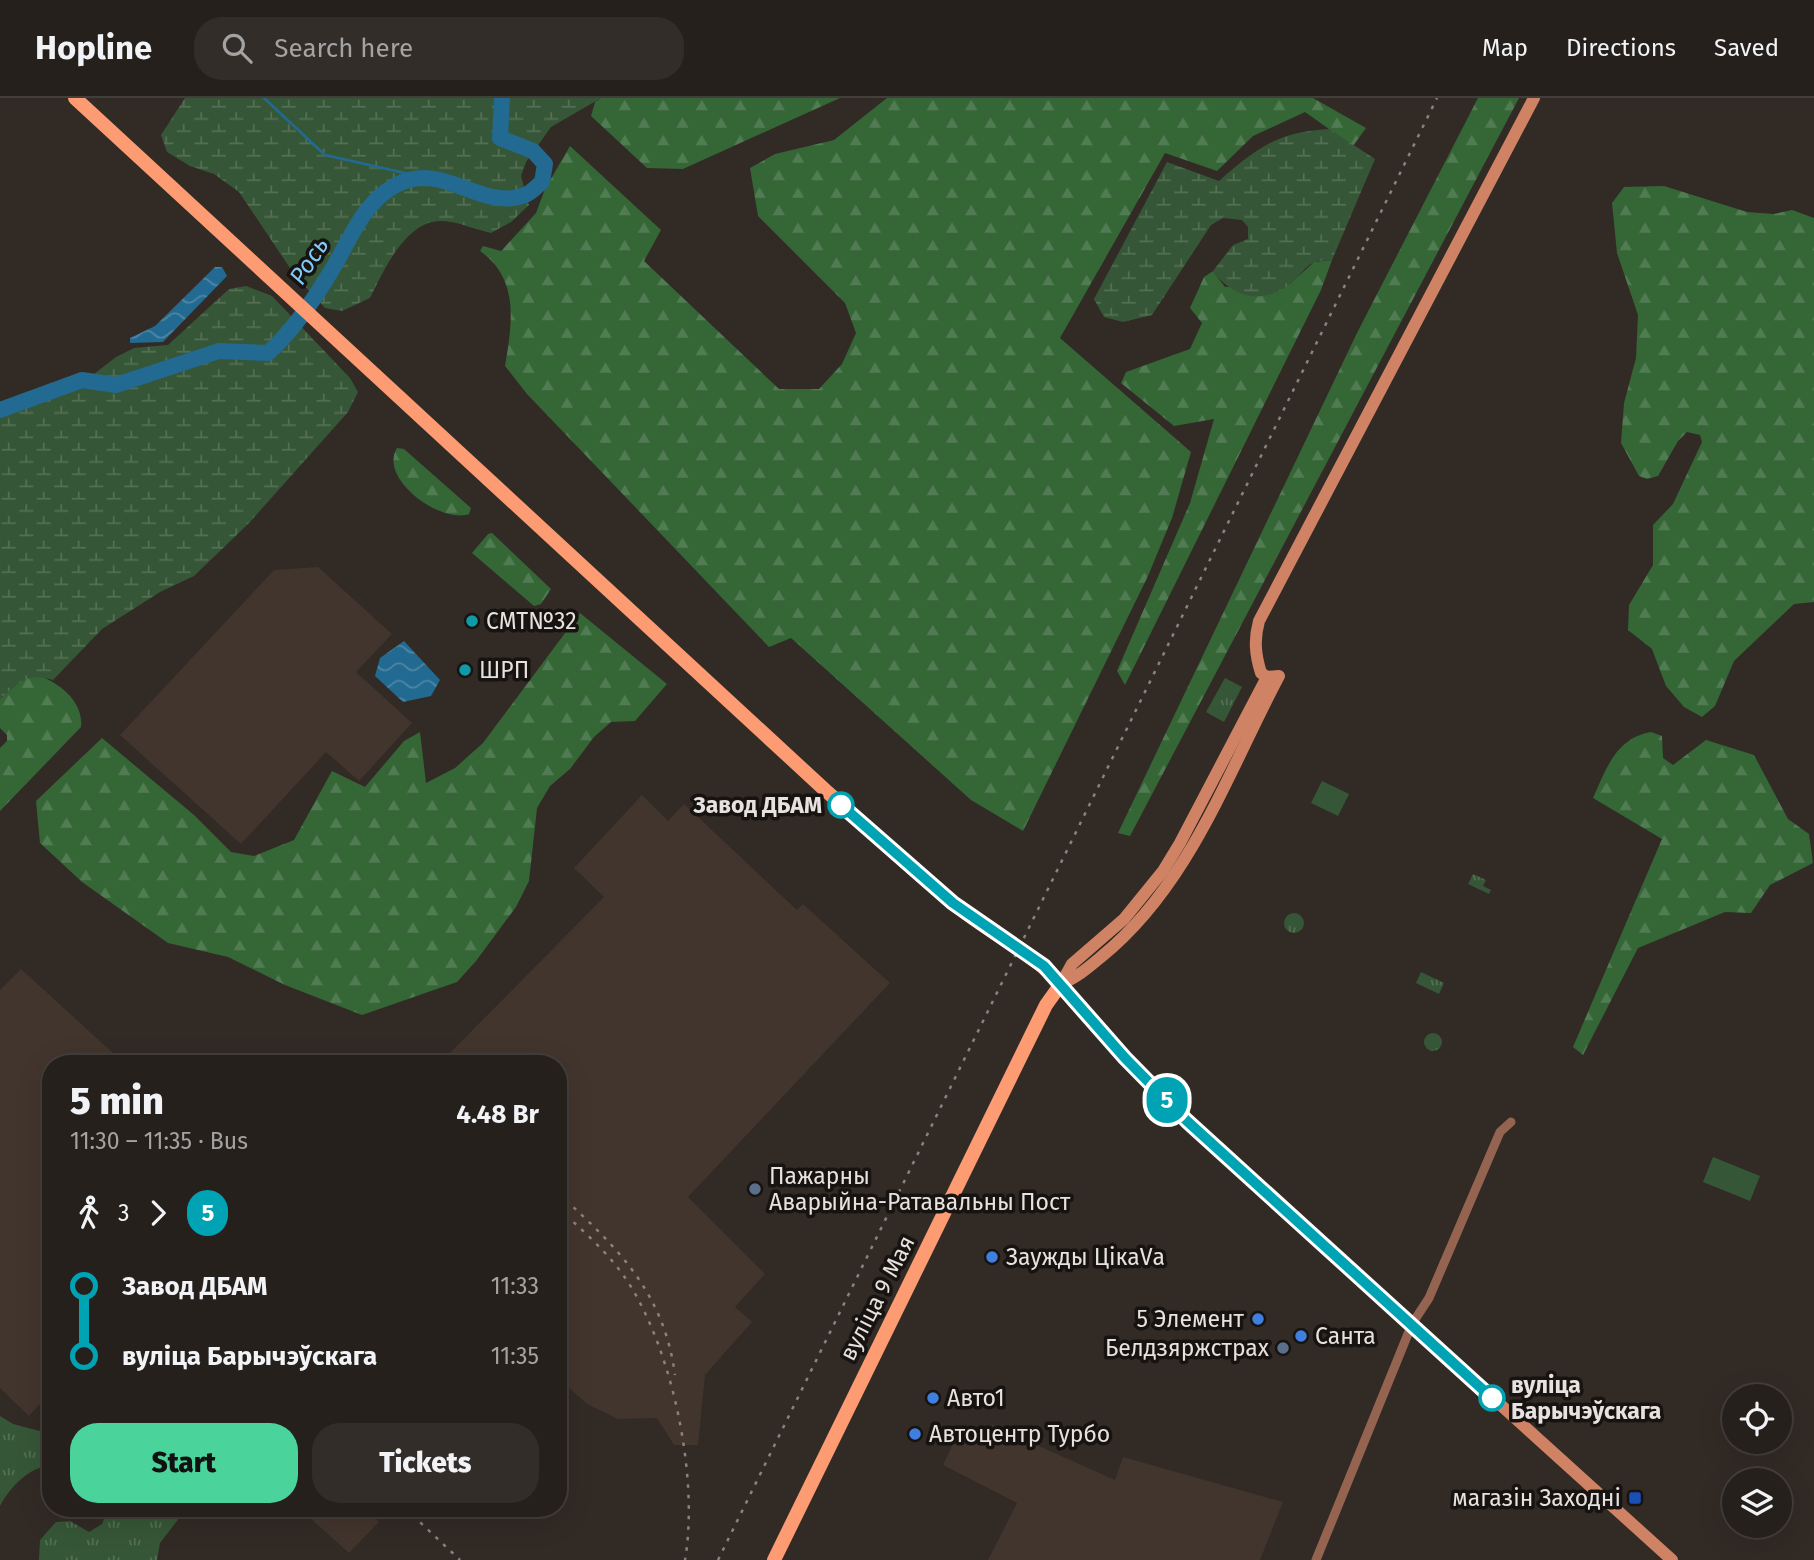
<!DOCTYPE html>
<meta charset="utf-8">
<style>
body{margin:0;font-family:"Fira Sans",sans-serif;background:#322d29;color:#f1f3f6;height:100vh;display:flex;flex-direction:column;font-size:26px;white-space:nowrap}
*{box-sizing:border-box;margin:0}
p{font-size:23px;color:#a4a3a3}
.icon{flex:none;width:38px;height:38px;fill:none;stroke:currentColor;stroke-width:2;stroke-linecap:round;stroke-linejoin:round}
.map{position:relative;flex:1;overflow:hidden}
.sheet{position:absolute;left:42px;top:957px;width:525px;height:462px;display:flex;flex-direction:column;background:#26201c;border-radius:28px;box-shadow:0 7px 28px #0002,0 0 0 2px #423e3b}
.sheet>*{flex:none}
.badge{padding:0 14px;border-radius:23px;font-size:24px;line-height:46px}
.fabs{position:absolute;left:1722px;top:1286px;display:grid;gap:14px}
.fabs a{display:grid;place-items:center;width:70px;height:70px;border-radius:50%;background:#26201c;box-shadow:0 7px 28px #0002,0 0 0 2px #423e3b;font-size:35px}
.map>.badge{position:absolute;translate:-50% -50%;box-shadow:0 0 0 4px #fff}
.legs{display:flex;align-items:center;gap:10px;height:77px;padding:0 28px;font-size:23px}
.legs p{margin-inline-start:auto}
.summary{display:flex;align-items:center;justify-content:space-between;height:119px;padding:0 28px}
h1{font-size:38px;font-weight:800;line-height:52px}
.action{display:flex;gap:14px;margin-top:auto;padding:14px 28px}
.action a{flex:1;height:80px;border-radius:28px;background:#4ad49c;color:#111;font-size:28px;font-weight:800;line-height:80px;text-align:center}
.action a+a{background:#322d29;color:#f1f3f6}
ul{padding:0 28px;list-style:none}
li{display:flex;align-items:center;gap:24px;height:70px;font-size:26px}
li i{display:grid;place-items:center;width:10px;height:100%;margin:0 9px;background:currentColor}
li i::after{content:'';width:18px;height:18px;margin:-9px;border:5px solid;border-radius:50%;background:#26201c}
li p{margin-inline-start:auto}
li:first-child i{background:linear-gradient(#0000 50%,currentColor 0)}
li:last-child i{background:linear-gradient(currentColor 50%,#0000 0)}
header{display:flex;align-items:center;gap:42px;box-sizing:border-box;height:98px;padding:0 35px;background:#26201c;border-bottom:2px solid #423e3b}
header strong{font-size:33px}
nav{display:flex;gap:38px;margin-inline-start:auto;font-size:24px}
.search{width:490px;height:63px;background:#322d29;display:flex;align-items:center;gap:18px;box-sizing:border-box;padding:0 24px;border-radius:28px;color:#a4a3a3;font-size:26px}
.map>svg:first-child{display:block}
.built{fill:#42352d}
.grass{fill:url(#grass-tufts)}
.forest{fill:url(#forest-firs)}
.wetland{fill:url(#wetland-marsh)}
.pitch{fill:#365737}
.water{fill:url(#water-waves)}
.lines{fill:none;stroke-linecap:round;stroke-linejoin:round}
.stream{stroke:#226a91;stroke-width:2.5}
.river{stroke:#226a91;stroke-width:16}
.street{stroke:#946451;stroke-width:9}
.secondary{stroke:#cf8364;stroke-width:12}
.primary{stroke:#fd9b72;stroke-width:14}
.rail{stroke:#89827e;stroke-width:2.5;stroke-dasharray:3.5 7;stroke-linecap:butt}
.line-1-casing{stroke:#fff;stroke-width:16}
.line-1{stroke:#00a3b4;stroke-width:10}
.culture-dot{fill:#0f9aa8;stroke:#171311;stroke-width:2.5}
.stop-1-dot{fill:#fff;stroke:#00a3b4;stroke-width:3.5}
.service-dot{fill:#5c6f8a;stroke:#171311;stroke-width:2.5}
.shop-dot{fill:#3f7fe0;stroke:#171311;stroke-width:2.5}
.transit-dot{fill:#1a4fb4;stroke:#171311;stroke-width:2.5}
.labels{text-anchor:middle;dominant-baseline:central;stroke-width:7;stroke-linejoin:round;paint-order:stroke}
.poi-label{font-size:23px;fill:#e7e2df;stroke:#171311;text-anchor:start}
.stop-label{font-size:23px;font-weight:bold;fill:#e7e2df;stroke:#171311;text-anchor:end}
.street-label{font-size:23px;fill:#e7e2df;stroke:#171311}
.water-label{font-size:24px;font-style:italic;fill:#80cbf9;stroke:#171311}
</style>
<header>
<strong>Hopline</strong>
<div class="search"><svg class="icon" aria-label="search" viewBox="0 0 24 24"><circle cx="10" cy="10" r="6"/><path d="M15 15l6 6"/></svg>Search here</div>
<nav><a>Map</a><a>Directions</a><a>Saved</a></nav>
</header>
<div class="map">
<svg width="1814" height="1462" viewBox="0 0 1814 1462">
<defs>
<pattern id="grass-tufts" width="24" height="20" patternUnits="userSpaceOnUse" patternTransform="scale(1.75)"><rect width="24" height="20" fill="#365737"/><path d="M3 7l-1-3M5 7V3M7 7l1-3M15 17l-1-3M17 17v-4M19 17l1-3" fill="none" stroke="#536f54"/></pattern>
<pattern id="forest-firs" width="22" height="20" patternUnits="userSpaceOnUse" patternTransform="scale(1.75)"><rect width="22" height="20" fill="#346636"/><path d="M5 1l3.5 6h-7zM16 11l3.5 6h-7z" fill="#517c53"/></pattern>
<pattern id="wetland-marsh" width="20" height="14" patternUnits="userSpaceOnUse" patternTransform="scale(1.75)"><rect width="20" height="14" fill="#365737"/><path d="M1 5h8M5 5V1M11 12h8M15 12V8" fill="none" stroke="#536f54"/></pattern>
<pattern id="water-waves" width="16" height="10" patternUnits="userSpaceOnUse" patternTransform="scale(1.75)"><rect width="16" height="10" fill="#226a91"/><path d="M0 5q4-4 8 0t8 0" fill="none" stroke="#4d86a5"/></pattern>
</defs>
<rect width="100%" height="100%" fill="#322a25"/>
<g class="built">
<polygon points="318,469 392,536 356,574 412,625 359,683 326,654 241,746 120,637 274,472"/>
<polygon points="642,697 668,723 684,706 797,812 803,806 890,885 688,1099 765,1176 735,1209 752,1224 705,1277 698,1347 674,1347 657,1320 618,1321 587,1306 558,1280 558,966 439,966 604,799 574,770"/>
<polygon points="21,871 125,966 51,966 51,1294 29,1318 0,1290 0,892"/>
<polygon points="992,1327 1115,1382 1123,1359 1283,1404 1260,1462 988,1462 1017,1405 943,1367 957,1337 983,1345"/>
<polygon points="300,1411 366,1411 379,1424 349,1455"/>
</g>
<g class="grass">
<polygon points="1225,580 1242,589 1224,624 1206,614"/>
<polygon points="1473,776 1486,782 1483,788 1491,792 1489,796 1468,786"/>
<circle cx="1294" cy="825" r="10"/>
<polygon points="1421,874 1444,885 1439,896 1416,885"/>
<circle cx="1433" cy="944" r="9"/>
<path d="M0,1318L13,1326L51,1336V1367C28,1370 11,1388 0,1408Z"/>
<polygon points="108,1411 186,1411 160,1445 157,1462 39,1462 40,1442 56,1424 70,1423 89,1434 102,1426"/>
</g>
<g class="forest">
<polygon points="601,0 840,0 683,71 647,70 591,18 595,4"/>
<path d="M887,0H1313L1366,30L1353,48L1305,14L1253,38L1217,73L1165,55L1060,240L1191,354L1172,420L1148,478L1023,733L971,702L791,540L769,549L527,296L505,268C512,226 520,181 480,153L483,148L501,153L536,115L545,91L570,48L661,132L644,163L779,291H819L842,266L856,235L845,205L758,118L750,70L775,56L834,42Z"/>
<polygon points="1478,0 1519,0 1130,738 1118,735 1357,235"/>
<polygon points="1664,88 1747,114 1774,116 1792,112 1814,120 1814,504 1794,506 1734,563 1715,608 1702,619 1684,609 1666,588 1652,551 1628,532 1629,507 1653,467 1653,427 1673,406 1702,344 1700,337 1687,334 1678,343 1658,378 1647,381 1639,378 1621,345 1624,305 1636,260 1638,217 1617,155 1612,105 1624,89"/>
<polygon points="1332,162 1321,192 1125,587 1117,573 1190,405 1214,321 1174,328 1121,285 1126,274 1190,251 1202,225 1190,210 1204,179 1213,173 1225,189 1290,186 1314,164"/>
<path d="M397,350L404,351L471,410L469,416C441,426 378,381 397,350Z"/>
<polygon points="492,435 551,491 541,506 534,508 472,455 488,436"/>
<polygon points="580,515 667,586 635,623 611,624 594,639 570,671 550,688 537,710 529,783 516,809 476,863 457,884 362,917 285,887 228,859 168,845 82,784 40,745 36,703 102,640 194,717 231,754 254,758 294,742 332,673 365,689 404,643 420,634 426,685 455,670 483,645"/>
<path d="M37,577C59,584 84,604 81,629L0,713V650L7,643V637L0,630V601L26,578Z"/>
<path d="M1651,634L1662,638L1663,660L1673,667L1706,642L1754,657L1788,721L1809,736L1813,765L1770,787L1751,815L1725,814L1638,850L1583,957L1573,949L1662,741L1593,700C1606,671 1616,640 1651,634Z"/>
</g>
<g class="wetland">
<path d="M185,0H601L551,29L526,64L521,78L529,107L511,124L491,135C476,132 457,123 442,123C406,122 384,172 370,200L342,213L325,210L294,176L239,94L214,76L190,68L167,54L161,37Z"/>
<path d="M1329,31L1375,61L1332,162C1327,163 1320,162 1315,164C1306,167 1298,180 1290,186C1262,208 1232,199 1213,173L1233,147L1248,141V129L1242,122L1223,120L1211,127L1152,217L1123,224L1104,219L1094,201L1167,64L1219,83C1257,50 1277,34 1329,31Z"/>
<path d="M246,188L272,198L350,280L358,294L348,314L249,425L194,478L160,494L102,531L53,582C27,574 19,584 0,601V320L76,290L116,259L134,250L168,247L229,191Z"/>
</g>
<g class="pitch">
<polygon points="1322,683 1349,696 1338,718 1311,705"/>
<polygon points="1713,1059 1760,1078 1750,1103 1703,1084"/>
</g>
<g class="water">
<polygon points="215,169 222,169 227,178 163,244 130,245 130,240 155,228"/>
<polygon points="404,543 440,582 431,598 403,604 375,578 380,560"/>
</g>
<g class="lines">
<polyline class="stream" points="264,0 325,57 418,78"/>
<path class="river" d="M0,312L82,282L116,287L219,253L268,255C293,233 313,203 330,175C350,143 361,106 396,87C444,62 481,114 525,97C531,95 537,88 542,84L545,66L533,53L500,40L502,0"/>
<polyline class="street" points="1316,1462 1412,1226 1429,1200 1500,1034 1511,1024"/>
<g class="secondary">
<path d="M1267,579L1261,575C1255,556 1254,541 1259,523L1534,0"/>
<polyline points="1061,886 1125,960 1187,1023 1672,1462"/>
<path d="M1061,886C1076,880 1088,870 1101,859C1189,788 1227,676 1279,578L1267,579"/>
<polyline points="1061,886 1072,866 1124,821 1163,773 1180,745 1267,579"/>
</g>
<path class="primary" d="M75,0L825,692C872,733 917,778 967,816C999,840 1033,856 1061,886L1046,907L774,1462"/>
<g class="rail">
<path d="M558,1095C617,1149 664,1194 675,1277"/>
<path d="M558,1110C583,1133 609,1155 628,1184C673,1254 699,1380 685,1462"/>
<polyline points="405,1410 460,1462"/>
<polyline points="718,1462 1437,0"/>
</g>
</g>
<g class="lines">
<g class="line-1-casing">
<polyline id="line-1" points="841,707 953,805 1044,868 1125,960 1187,1023 1492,1300"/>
</g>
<use href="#line-1" class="line-1"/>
</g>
<g class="culture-dot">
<circle cx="472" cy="523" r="7"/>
<circle cx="465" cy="572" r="7"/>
</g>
<g class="stop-1-dot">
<circle cx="841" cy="707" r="12"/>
<circle cx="1492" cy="1300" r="12"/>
</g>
<g class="service-dot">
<circle cx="755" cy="1091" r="7"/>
<circle cx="1283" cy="1250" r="7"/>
</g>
<g class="shop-dot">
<circle cx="992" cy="1159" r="7"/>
<circle cx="1258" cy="1221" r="7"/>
<circle cx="1301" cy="1238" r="7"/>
<circle cx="933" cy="1300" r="7"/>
<circle cx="915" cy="1336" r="7"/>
</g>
<rect class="transit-dot" x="1628" y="1393" width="14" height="14" rx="3.5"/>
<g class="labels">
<g class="poi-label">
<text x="486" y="523">СМТ№32</text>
<text x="479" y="572">ШРП</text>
<text x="769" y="1078">Пажарны<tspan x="769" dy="26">Аварыйна-Ратавальны Пост</tspan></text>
<text x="1006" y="1159">Заужды ЦікаVа</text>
<text x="1244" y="1221" text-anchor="end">5 Элемент</text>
<text x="1315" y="1238">Санта</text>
<text x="1269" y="1250" text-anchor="end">Белдзяржстрах</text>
<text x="947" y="1300">Авто1</text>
<text x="929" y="1336">Автоцентр Турбо</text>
<text x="1621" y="1400" text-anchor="end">магазін Заходні</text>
</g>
<g class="stop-label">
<text x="822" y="707">Завод ДБАМ</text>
<text x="1511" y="1287" text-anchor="start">вуліца<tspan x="1511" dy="26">Барычэўскага</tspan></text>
</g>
<g class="street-label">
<text transform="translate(877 1200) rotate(-63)">вуліца 9 Мая</text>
</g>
<g class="water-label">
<text transform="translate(309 163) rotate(-57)">Рось</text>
</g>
</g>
</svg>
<div class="fabs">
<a><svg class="icon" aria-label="locate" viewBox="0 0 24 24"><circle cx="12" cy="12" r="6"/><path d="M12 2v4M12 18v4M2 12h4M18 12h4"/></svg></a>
<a><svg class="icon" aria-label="layers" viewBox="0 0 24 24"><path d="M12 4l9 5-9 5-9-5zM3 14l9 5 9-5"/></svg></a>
</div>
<b class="badge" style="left:1167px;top:1002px;background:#00a3b4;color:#fff">5</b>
<section class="sheet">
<div class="summary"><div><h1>5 min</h1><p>11:30 – 11:35 · Bus</p></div><b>4.48 Br</b></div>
<div class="legs"><svg class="icon" aria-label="walk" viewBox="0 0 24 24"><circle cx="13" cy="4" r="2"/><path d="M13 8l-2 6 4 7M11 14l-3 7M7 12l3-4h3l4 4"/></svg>3<svg class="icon" aria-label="forward" viewBox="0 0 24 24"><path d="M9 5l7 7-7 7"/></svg><b class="badge" style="background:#00a3b4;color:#fff">5</b></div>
<ul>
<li><i style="color:#00a3b4"></i><b>Завод ДБАМ</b><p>11:33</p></li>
<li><i style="color:#00a3b4"></i><b>вуліца Барычэўскага</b><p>11:35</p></li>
</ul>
<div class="action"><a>Start</a><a>Tickets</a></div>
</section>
</div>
